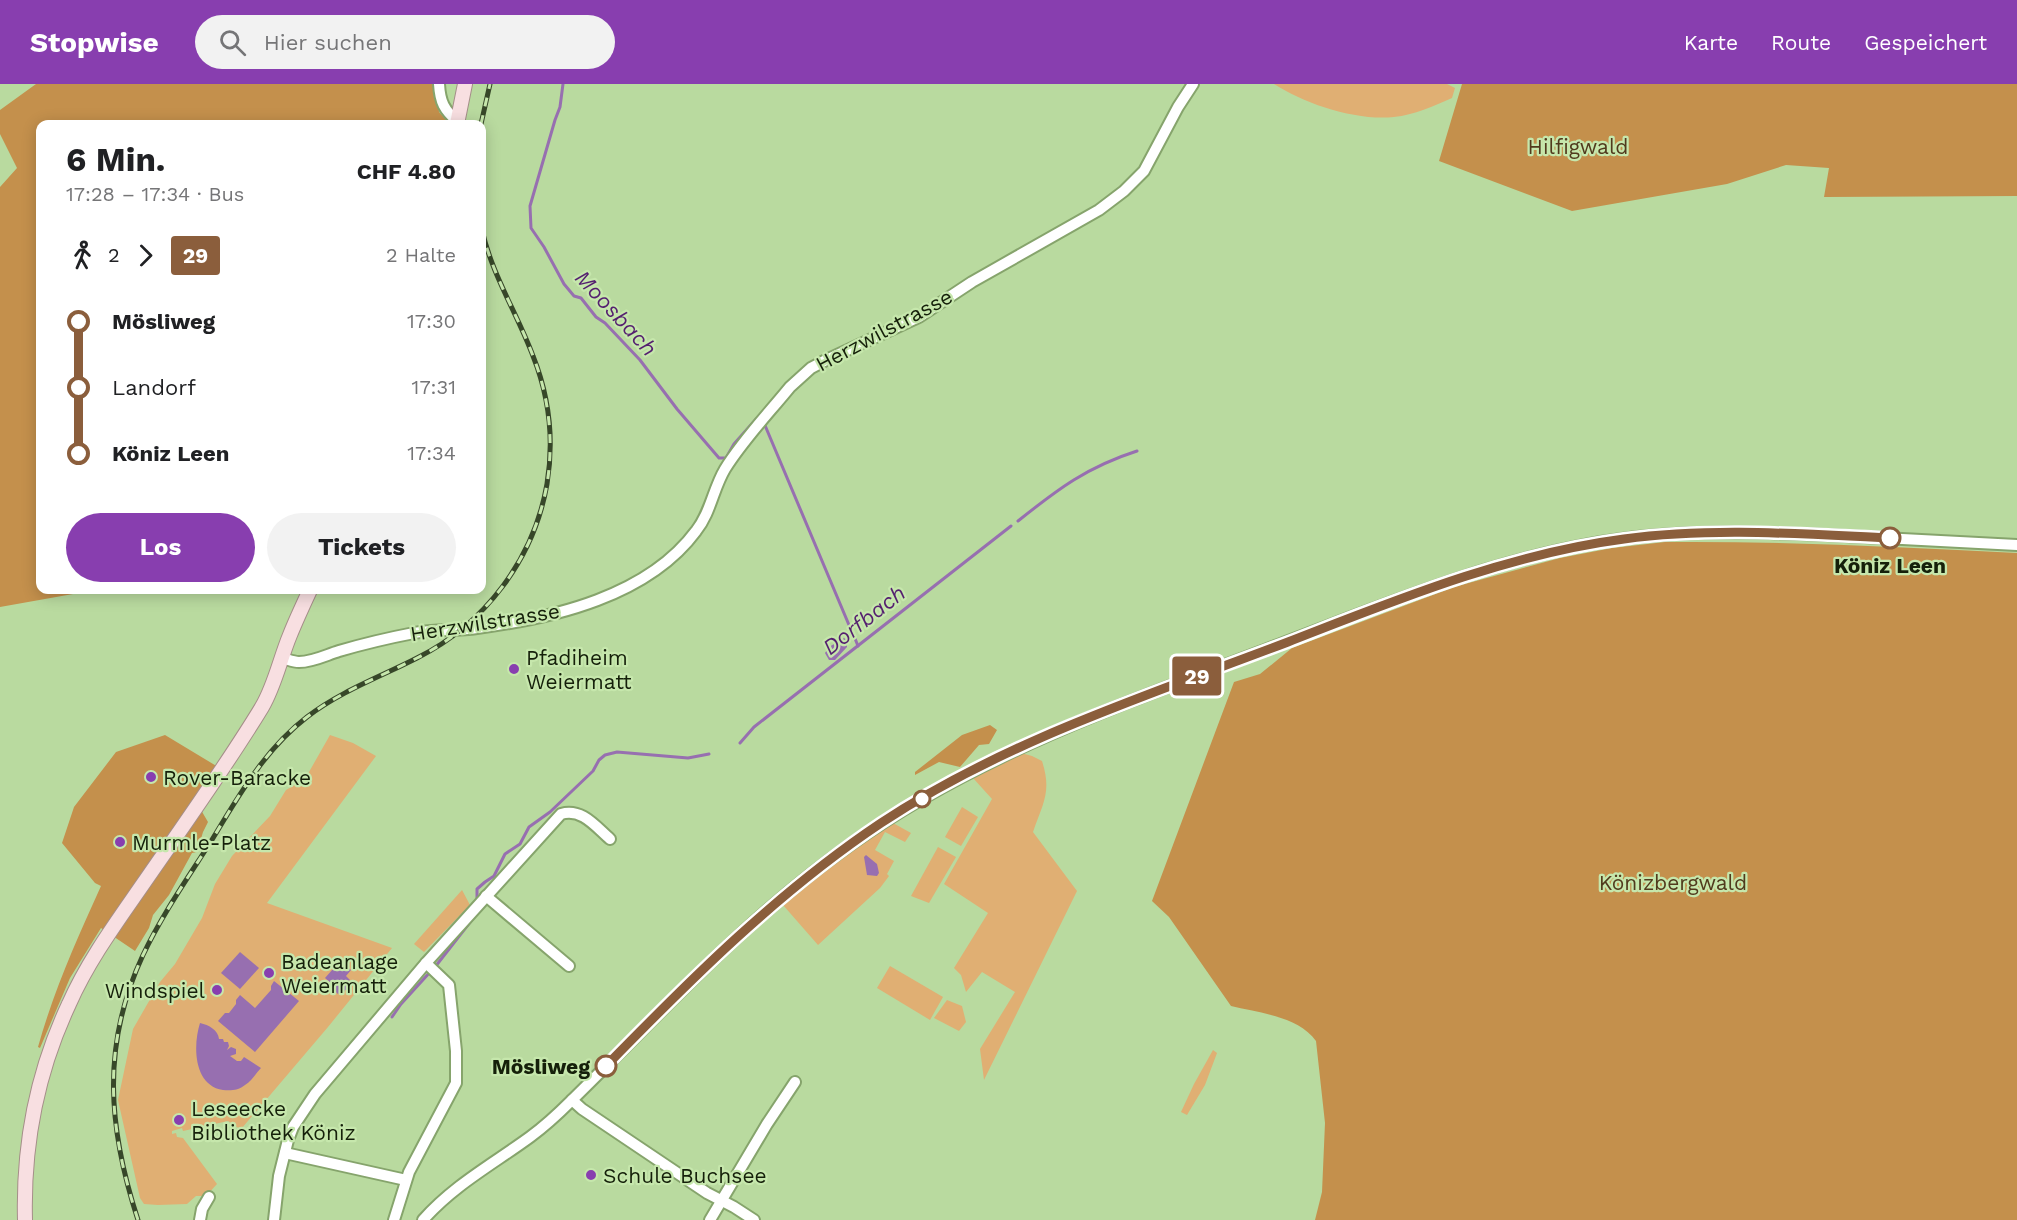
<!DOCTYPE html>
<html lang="de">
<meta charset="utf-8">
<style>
body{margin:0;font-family:"Work Sans",sans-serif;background:#f2f2f2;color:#202124;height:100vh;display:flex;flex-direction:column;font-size:22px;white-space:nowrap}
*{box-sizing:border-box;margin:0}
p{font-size:20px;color:#757577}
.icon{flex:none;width:33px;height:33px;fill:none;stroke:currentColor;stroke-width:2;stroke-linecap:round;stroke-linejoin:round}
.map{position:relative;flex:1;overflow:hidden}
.sheet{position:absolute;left:36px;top:36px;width:450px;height:474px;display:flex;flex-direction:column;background:#fff;border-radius:12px;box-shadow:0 3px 15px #0003}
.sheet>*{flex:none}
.badge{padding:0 12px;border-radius:4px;font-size:21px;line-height:39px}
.map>.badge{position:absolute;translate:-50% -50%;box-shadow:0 0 0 3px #fff}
.legs{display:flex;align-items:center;gap:9px;height:66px;padding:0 30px;font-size:20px}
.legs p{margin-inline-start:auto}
.summary{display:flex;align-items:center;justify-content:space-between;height:102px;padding:0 30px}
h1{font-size:33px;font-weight:700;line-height:45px}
.action{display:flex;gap:12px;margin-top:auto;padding:12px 30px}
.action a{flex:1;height:69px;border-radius:36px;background:#883eaf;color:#fff;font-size:24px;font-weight:700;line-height:69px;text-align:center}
.action a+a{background:#f2f2f2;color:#202124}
ul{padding:0 30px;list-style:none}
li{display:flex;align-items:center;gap:21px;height:66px;font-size:22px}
li i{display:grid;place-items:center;width:9px;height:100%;margin:0 8px;background:currentColor}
li i::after{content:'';width:15px;height:15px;margin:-8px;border:4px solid;border-radius:50%;background:#fff}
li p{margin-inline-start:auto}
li:first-child i{background:linear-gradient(#0000 50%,currentColor 0)}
li:last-child i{background:linear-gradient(currentColor 50%,#0000 0)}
header{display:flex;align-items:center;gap:36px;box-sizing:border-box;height:84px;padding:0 30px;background:#883eaf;color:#fff}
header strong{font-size:28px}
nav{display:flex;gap:33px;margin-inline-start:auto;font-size:21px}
.search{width:420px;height:54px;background:#f2f2f2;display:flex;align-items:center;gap:15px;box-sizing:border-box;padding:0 21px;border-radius:33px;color:#757577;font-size:22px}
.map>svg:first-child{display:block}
.green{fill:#e0af73}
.forest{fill:#c4904c}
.water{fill:#976fb0}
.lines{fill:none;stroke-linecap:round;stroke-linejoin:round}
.stream{stroke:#976fb0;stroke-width:3}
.minor-casing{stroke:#86a46c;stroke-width:14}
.major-casing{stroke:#a58e89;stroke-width:16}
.minor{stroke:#fff;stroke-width:10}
.major{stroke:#f8dfe1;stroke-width:14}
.rail-casing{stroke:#374729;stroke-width:5}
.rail{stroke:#c6e7ac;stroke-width:3;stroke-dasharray:9;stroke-linecap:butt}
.line-1-casing{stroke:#fff;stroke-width:14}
.line-1{stroke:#8b5e3c;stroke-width:9}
.stop-1-dot{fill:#fff;stroke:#8b5e3c;stroke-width:3}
.poi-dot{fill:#883eaf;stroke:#c6e7ac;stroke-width:2}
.labels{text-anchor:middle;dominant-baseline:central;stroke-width:4.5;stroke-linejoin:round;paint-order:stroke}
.park-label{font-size:21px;fill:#513a1d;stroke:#c6e7ac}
.street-label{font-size:21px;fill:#15200a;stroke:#c6e7ac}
.stop-label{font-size:21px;font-weight:bold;fill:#15200a;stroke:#c6e7ac}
.poi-label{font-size:21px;fill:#15200a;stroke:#c6e7ac;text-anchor:start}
.water-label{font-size:22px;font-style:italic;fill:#541f6f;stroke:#c6e7ac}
</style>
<header>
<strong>Stopwise</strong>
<div class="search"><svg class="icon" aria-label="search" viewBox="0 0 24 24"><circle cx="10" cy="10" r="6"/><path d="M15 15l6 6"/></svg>Hier suchen</div>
<nav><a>Karte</a><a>Route</a><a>Gespeichert</a></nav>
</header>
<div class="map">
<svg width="2017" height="1136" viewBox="0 0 2017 1136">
<rect width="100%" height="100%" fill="#b9da9f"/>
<g class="green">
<path d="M1274,0H1447L1455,4L1452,14C1434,22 1414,31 1394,33C1356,37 1305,20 1274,0Z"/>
<polygon points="330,651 353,659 376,672 267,819 392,864 328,943 242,1044 240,1045 228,1037 183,1047 182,1044 172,1047 172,1050 176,1049 177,1053 183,1054 217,1100 206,1112 196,1112 187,1120 158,1121 144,1120 140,1114 118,1016 133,945 160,898 175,880 202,834 215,800 232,772 270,732 286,706 305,695"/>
<path d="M1021,669L1032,672L1042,677C1052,708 1043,719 1033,748L1077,807L984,996L980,965L1015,908L982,888L966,908L961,891L954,884L988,829L944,800L992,715L973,694Z"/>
<polygon points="962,723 978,733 961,762 945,753"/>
<polygon points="893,739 911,749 905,758 885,748 875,766 894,777 887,790 889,792 880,804 818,861 783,821 823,787"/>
<polygon points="938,763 956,773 929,819 911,812"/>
<polygon points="462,806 470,821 424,868 414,860"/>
<polygon points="890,882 943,913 930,936 877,904"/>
<polygon points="947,916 962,922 966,938 959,947 934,934"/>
<polygon points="1213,966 1217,969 1205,1001 1187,1031 1181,1028 1194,1000"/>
</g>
<g class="forest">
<polygon points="36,0 436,0 439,28 448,38 448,40 40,40 40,506 90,506 73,510 0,523 0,103 17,84 0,50 0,26"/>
<polygon points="1462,0 2017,0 2017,112 1824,113 1829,84 1786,81 1727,100 1572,127 1439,77"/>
<path d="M1665,458C1783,457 1900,463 2017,469V1136H1315L1322,1108L1325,1039L1316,957C1298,932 1259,929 1231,922L1169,833L1152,817L1234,598L1260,590L1292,564L1454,503L1560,474L1612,464Z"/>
<polygon points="990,641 997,646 989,660 979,661 960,683 939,678 915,691 915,688 962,651"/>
<path d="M165,651L228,689L201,726L208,738L203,748L197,768L192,769L169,811L153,831L149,844L135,867L101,844L70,894L40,964L38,963C54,906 77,855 101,802L95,799L62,759L74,723L116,668Z"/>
</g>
<g class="water">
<polygon points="844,554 847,556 847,563 835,576 829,576 825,569 829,563"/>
<polygon points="866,771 877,780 879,789 877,792 867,791 864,773"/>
<polygon points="240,868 259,884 240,905 221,889"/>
<polygon points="340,877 351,886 346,892 350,896 346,900 348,903 343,909 340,908 338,910 330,903 332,900 325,894"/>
<polygon points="274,897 299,917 255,968 218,937 225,929 229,929 236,920 236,916 240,911 255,924 271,906 271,902"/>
<path d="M200,939C209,941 218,946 219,955H223L224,958H228L229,962L227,966L231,963L236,965V970L230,972L237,977H241L244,973L261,984C256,989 252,997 245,1001C239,1006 231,1007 223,1006C193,1001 193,961 200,939Z"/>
</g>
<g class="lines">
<g class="stream">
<polyline points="563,0 560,23 555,36 530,122 531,144 544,163 564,200 574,212 581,214 596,233 605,239 640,276 677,325 719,374 726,374 734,360 757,334"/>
<polyline points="764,339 849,541"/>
<path d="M1018,437C1058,405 1087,383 1137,367"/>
<polyline points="852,547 858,562"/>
<polyline points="740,659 754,643 1011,442"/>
<polyline points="477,817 477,805 485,798 494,792 505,770 520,760 529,743 550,728 593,687 599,676 605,671 617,668 688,674 709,670"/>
<polyline points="435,883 478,828"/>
<polyline points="392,933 401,920 431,887"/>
</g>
<g class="minor-casing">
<g id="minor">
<path d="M439,0C440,18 444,26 458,38"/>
<path d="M282,574C287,575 293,578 299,578C313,578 326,571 339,567C363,560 388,554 414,549C435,545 456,547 477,544C554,534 648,512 696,447C711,428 713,405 725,385C743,356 768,330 790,303L811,284L826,276L919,233L972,198L1099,126L1124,107L1144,87L1178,23L1193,0"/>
<polyline points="486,812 569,882"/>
<polyline points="572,1016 582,1025 707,1109 734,1123 754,1136"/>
<polyline points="285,1069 406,1096"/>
<polyline points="200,1136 202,1125 209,1113"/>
<path d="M274,1136L279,1092L288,1056L293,1043L315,1010L426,879L561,730C582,724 595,742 610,755"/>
<polyline points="394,1136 409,1088 456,999 456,967 449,901 426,879"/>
<path d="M423,1136C454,1101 493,1080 530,1053C545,1042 558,1030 571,1017C661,929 746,834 850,761C979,669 1129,618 1275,562C1395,517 1518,464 1647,452C1712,446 1779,449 1845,452C1903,455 1960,458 2017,461"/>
<polyline points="710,1136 767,1040 795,998"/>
</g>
</g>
<g class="major-casing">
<g id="major">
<polyline points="457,40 465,0"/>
<path d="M25,1136C23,1061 37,988 69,920C88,877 116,839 143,800C183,742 225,684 262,623C275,601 280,575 290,551C296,536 303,521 310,506"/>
</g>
</g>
<use href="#minor" class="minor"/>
<use href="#major" class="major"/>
<g class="rail-casing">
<g id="rail">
<polyline points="481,40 490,0"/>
<path d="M138,1136C108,1044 101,961 143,871C162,831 187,795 210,759C238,713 264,666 307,633C341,607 380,593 417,574C485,540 534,475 547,400C554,357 549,312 533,272C517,229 492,191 482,146"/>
</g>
</g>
<use href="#rail" class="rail"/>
</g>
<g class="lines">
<g class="line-1-casing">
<path id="line-1" d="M606,982C691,895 779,807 881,739C1005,657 1149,611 1288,558C1396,516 1508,470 1624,455C1712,443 1802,450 1890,454"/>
</g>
<use href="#line-1" class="line-1"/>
</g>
<g class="stop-1-dot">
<circle cx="1890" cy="454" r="10"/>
<circle cx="922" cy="715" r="8"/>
<circle cx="606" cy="982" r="10"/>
</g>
<g class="poi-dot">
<circle cx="514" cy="585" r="6"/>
<circle cx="151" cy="693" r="6"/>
<circle cx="120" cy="758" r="6"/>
<circle cx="269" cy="889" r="6"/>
<circle cx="217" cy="906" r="6"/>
<circle cx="179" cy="1036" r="6"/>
<circle cx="591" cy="1091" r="6"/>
</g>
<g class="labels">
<g class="park-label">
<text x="1578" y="62">Hilfigwald</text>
<text x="1673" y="798">Könizbergwald</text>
</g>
<g class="street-label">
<text transform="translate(884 246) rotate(-28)">Herzwilstrasse</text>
<text transform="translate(485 538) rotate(-9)">Herzwilstrasse</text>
</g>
<g class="stop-label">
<text x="1890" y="481">Köniz Leen</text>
<text x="590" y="982" text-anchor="end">Mösliweg</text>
</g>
<g class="poi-label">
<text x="526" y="573">Pfadiheim<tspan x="526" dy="24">Weiermatt</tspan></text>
<text x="163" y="693">Rover-Baracke</text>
<text x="132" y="758">Murmle-Platz</text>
<text x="281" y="877">Badeanlage<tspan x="281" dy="24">Weiermatt</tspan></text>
<text x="205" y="906" text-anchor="end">Windspiel</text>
<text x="191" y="1024">Leseecke<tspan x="191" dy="24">Bibliothek Köniz</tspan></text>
<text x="603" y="1091">Schule Buchsee</text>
</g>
<g class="water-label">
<text transform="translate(616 229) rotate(47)">Moosbach</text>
<text transform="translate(864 536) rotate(-38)">Dorfbach</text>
</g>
</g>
</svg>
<b class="badge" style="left:1197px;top:592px;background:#8b5e3c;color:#fff">29</b>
<section class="sheet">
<div class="summary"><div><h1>6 Min.</h1><p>17:28 – 17:34 · Bus</p></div><b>CHF 4.80</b></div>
<div class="legs"><svg class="icon" aria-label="walk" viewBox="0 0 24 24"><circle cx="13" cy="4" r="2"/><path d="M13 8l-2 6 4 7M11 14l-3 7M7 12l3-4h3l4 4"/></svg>2<svg class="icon" aria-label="forward" viewBox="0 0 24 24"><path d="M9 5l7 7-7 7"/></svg><b class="badge" style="background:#8b5e3c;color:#fff">29</b><p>2 Halte</p></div>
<ul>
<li><i style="color:#8b5e3c"></i><b>Mösliweg</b><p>17:30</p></li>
<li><i style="color:#8b5e3c"></i><span>Landorf</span><p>17:31</p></li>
<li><i style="color:#8b5e3c"></i><b>Köniz Leen</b><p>17:34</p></li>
</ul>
<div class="action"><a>Los</a><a>Tickets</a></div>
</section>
</div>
